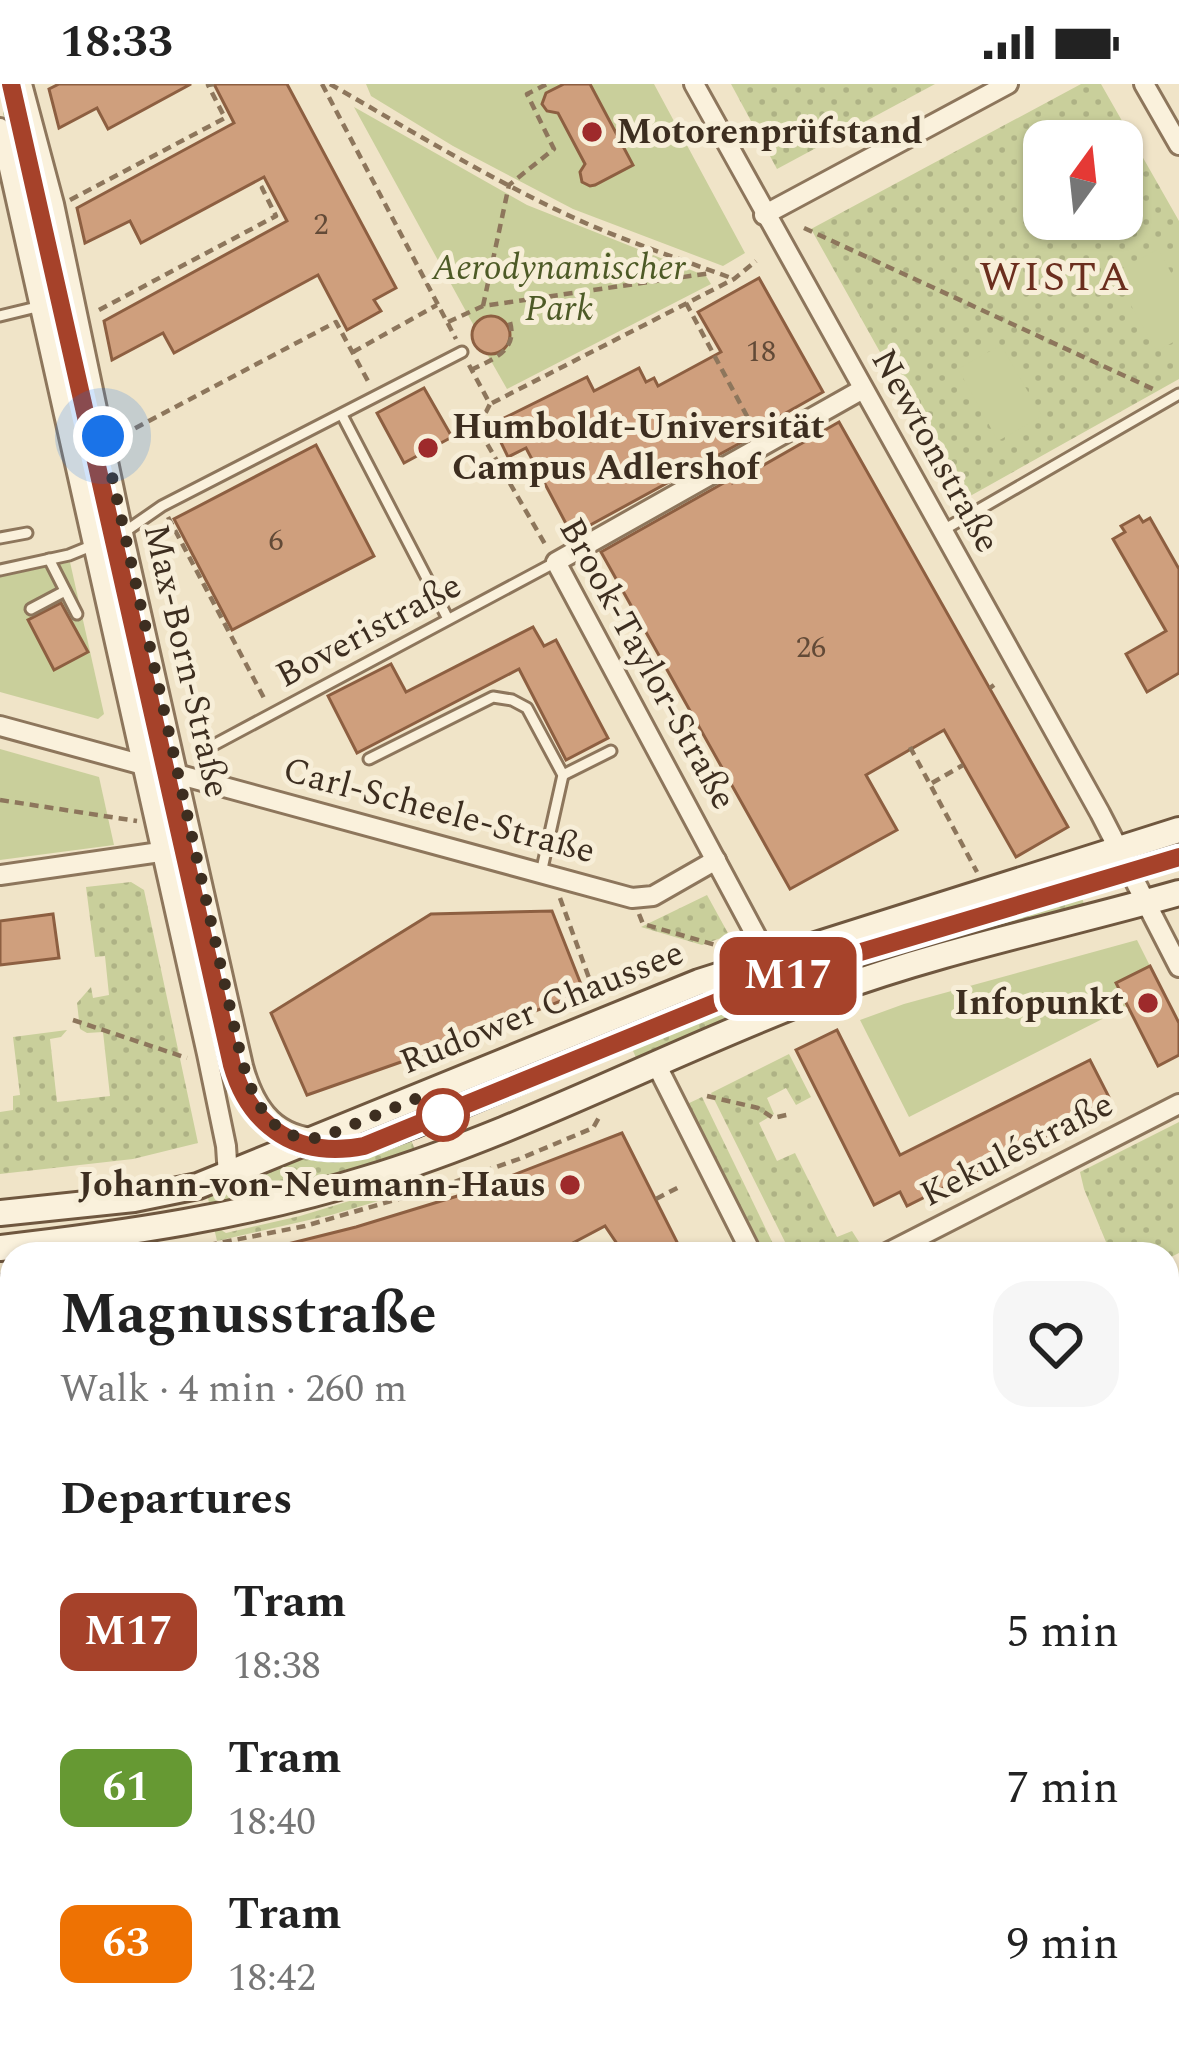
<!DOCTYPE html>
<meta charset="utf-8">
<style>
body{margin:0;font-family:Spectral,serif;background:#f6f6f6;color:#222;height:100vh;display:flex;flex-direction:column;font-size:45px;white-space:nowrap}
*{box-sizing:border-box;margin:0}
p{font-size:39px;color:#767676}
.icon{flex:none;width:66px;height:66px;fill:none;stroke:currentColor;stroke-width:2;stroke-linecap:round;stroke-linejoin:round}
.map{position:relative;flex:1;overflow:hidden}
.panel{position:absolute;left:0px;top:1158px;width:1179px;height:807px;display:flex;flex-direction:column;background:#fff;border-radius:36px 36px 0 0;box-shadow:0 3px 9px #0004}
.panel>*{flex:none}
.badge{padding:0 24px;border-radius:18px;font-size:42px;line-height:78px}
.needle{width:78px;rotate:15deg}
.fabs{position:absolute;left:1023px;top:36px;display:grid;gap:24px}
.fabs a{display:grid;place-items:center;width:120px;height:120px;border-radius:24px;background:#fff;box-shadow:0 3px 9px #0004;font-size:60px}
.you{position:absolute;width:60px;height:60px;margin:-30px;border:9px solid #fff;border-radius:50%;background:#1a73e8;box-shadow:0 0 0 18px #1a73e833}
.map>.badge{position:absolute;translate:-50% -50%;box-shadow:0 0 0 6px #fff}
h2{padding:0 60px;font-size:45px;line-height:108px}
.round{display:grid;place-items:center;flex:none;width:126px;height:126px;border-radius:36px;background:#f6f6f6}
.headline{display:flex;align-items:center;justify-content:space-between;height:204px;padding:0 60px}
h1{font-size:57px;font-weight:700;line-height:90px}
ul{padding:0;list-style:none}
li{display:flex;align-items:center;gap:36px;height:156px;padding:0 60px}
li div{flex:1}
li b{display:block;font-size:45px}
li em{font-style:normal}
li .badge{min-width:132px;font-weight:700;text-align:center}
.status{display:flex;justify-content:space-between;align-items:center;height:84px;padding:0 60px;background:#fff;direction:ltr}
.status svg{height:33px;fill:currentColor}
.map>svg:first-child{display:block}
.grass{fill:url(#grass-dots);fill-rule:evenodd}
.park{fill:#c9cf9b}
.building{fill:#cf9f7d;stroke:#8d5f41;stroke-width:3}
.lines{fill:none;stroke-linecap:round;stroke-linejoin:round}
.service-casing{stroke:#8d765c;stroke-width:15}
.minor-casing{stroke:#8d765c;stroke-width:24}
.secondary-casing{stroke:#6f573f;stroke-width:30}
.path{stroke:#8d765c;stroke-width:4.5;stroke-dasharray:9 6;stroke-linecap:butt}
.service{stroke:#faf1dc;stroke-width:9}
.minor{stroke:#faf1dc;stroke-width:18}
.secondary{stroke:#faf1dc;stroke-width:24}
.tram{stroke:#3d2e20;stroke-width:3}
.line-casing{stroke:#fff;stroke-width:27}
.line{stroke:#a6422a;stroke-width:18}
.walk{stroke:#3d2e20;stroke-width:12;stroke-dasharray:0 21.6}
.poi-dot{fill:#9e2a2b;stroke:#f7eed8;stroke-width:4.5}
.stop-dot{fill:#fff;stroke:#a6422a;stroke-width:6}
.labels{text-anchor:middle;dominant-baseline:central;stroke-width:10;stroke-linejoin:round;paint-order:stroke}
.number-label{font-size:30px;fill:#624a37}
.poi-label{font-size:36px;font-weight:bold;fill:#3d2e20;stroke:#f7eed8;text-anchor:start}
.park-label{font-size:36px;font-style:italic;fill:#4d5a26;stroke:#f7eed8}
.street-label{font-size:36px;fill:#3d2e20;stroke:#f7eed8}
.quarter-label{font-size:42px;letter-spacing:3px;fill:#6b2e1e;stroke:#f7eed8}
</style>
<div class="status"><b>18:33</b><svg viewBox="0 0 49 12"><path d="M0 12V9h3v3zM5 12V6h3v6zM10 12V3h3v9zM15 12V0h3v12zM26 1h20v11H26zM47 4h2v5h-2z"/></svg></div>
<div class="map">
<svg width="1179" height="1964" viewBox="0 0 1179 1964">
<defs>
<pattern id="grass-dots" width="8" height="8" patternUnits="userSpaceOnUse" patternTransform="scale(3)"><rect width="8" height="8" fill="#c9cf9b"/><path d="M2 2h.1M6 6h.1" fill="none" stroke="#aeb285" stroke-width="1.8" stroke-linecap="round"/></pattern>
</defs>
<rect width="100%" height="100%" fill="#f0e4c8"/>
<g class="grass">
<polygon points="731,0 935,0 777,85"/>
<path d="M1081,0H1101L1179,137V295L963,416L811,145ZM1044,57H1122V135H1044Z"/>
<polygon points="17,21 23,25 158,631 137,633 3,29 4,25"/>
<polygon points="164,731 181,735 237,989 233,993 221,996 161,733"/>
<polygon points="1074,789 1085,823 637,976 622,942 717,904"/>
<polygon points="131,798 144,806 198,1059 133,1075 0,1090 0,1028 13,1026 13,1012 20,1011 13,953 67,946 61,953 50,955 57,1018 110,1012 103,948 87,949 80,945 77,919 91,903 93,914 109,911 105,872 95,873 86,803"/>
<polygon points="707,811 729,851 702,861 641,843"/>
<polygon points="789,970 811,1013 796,1021 786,1004 767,1014 774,1030 759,1039 777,1077 795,1069 837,1153 852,1147 859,1158 835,1170 791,1170 711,1009"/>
<polygon points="702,1013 778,1170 760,1170 685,1021"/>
<polygon points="386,1038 390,1045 404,1039 416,1068 356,1087 210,1124 207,1109"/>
<polygon points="1179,1038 1179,1169 1167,1175 1167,1170 1111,1170 1084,1105 1080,1088"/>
<polygon points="424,1090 429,1102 331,1131 217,1157 214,1144 218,1144 226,1149 300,1132 415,1097 418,1092"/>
</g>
<g class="park">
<polygon points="366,0 564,0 546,9 542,20 547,27 556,28 575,18 604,72 581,87 582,98 590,102 632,81 590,0 654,0 745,169 723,182 573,125 453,62 371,12"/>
<path d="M354,23L527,121L706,192L711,200L507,305L487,270C529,266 504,212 474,242Z"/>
<polygon points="1158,165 1179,203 1179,255 1157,267 1113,190"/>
<polygon points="1001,261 1042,332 998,357 958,285"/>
<polygon points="70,478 104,630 98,635 0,608 0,493"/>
<polygon points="0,665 99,693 114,761 0,776"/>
<polygon points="1137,856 1150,882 1116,901 1126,923 909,1033 860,936 904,920"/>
</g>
<g class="building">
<polygon points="59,0 191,0 108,45 97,24 59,44 49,5"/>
<polygon points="214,0 287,0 396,204 374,216 381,227 347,246 318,191 174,269 163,249 112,276 104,237 287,137 264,93 141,159 130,137 85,159 77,124 234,39"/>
<polygon points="564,0 590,0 633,81 595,101 590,102 582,98 580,88 585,80 558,29 547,27 542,20 546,9"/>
<polygon points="759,194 823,308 745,352 744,357 572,451 526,364 508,373 492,340 587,293 594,307 639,284 646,298 654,294 658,302 721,268 698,228"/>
<circle cx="491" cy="251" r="19"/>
<polygon points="424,304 452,353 404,379 377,329"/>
<polygon points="839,338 1068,743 1016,773 944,646 866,691 897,746 790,805 601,468 736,392 734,398"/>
<polygon points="316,361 374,472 232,546 174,435"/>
<polygon points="1139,432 1143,438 1150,434 1179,485 1179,589 1147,608 1126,570 1166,547 1113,455 1125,448 1121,442"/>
<polygon points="61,519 88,568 54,586 28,536"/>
<polygon points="533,543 544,562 556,556 608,654 566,676 519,585 357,669 328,612 391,580 406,608"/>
<polygon points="552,827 584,908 438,965 307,1011 271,929 431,830"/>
<polygon points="53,830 59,874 0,881 0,837"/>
<polygon points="1150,882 1179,939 1179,971 1158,982 1116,899"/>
<polygon points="837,946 900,1071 1090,976 1112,1019 907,1122 900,1108 874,1121 796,966"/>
<polygon points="622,1049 683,1170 624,1170 605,1142 552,1170 277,1170 276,1163 356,1143 464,1110"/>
</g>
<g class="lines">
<g class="service-casing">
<g id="service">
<polyline points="0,232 41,222"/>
<polyline points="342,331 448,535"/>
<polyline points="945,445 1179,310"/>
<polyline points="0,454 27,449"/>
<polyline points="49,475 77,530"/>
<polyline points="0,486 69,471 123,449 162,422 462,268"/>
<polyline points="31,525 65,507"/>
<polyline points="208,664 556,478"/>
<polyline points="369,675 493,613 512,616 527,624 563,691 541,789"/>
<polyline points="563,691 611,667"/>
<polyline points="0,1353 12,1347"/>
<polyline points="0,1706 12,1699"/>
<polyline points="0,1824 12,1818"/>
<polyline points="569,1953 574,1964"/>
<polyline points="427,1964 450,1953"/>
</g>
</g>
<g class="minor-casing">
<g id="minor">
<path d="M22,0L54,120L123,449L243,982C253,1019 271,1050 313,1054"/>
<polyline points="694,0 1100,729 1179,883"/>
<polyline points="1144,0 1179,61"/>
<polyline points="0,44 207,970 226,1062 228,1092"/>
<polyline points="764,131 1008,0"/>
<polyline points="0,642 632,814 653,812 716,776"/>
<polyline points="0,791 160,768"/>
<polyline points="768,874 556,478 863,305"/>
<polyline points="656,980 752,1170"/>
<polyline points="885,1170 1179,1020"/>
<polyline points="1167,1396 1179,1390"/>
<polyline points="1167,1949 1179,1942"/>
<polyline points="1144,1953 1149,1964"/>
<polyline points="28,1964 50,1953"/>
</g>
</g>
<g class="secondary-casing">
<g id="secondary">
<polyline points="0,1129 134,1115 198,1102 699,898 1179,746"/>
<path d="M0,1164C124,1150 246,1132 366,1095C525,1047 673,966 829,908C943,866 1063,842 1179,809"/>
</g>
</g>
<g class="path">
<polyline points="322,0 456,255"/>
<path d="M330,0C403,42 475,86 551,123C609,152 672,172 734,195"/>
<polyline points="70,116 225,34 208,1 214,0"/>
<polyline points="804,144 1153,305"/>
<polyline points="686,219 755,347"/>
<polyline points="483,222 509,101 554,65 527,10 547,0"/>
<polyline points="99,226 276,132 262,104 268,101"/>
<polyline points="448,238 483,222 711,189"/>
<polyline points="353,268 437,221"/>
<polyline points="469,281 490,320 478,344 545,460"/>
<path d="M471,286C493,275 518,267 510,238"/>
<polyline points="492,319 734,195 756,177"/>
<polyline points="121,349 130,347 336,238 369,299"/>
<polyline points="168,433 264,614"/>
<polyline points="990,604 994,601"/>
<polyline points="910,663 977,788"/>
<polyline points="932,699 963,681"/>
<polyline points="0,716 137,737"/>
<polyline points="560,814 597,916"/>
<polyline points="639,830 643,840 726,864"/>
<polyline points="73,936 187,974"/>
<polyline points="707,1012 758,1024 773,1034 791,1030"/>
<polyline points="440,1103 449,1115"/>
<polyline points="656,1115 679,1103"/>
<polyline points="573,1158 580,1170"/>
<polyline points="228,1167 229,1170"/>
<polyline points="164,1170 305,1142 440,1103 519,1075 593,1044 601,1030"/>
<polyline points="0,1191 12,1190"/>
<polyline points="1173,1331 1179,1344"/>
<polyline points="1167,1456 1167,1460"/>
</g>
<use href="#service" class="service"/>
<use href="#minor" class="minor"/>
<use href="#secondary" class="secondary"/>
<path class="tram" d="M0,0L13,42L223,989C239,1043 287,1082 346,1076C371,1074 396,1061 419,1053L721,927L828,888L1179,782"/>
</g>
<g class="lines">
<g class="line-casing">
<path id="line" d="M11,0L232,981C250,1044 299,1075 364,1062L717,918L824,879L1179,773"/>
</g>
<use href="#line" class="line"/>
<path class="walk" d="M103,352L239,964C249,1007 268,1063 323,1053L418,1014L443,1031"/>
</g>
<g class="poi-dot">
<circle cx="592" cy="48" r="12"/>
<circle cx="428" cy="364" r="12"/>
<circle cx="1148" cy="919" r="12"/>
<circle cx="570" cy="1101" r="12"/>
</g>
<circle class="stop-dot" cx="443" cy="1031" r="24"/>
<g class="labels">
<g class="number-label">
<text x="321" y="141">2</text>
<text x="761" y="268">18</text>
<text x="276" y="457">6</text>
<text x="811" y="564">26</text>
</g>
<g class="poi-label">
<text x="616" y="48">Motorenprüfstand</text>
<text x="452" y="343">Humboldt-Universität<tspan x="452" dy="41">Campus Adlershof</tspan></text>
<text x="1124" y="919" text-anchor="end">Infopunkt</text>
<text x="546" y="1101" text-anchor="end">Johann-von-Neumann-Haus</text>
</g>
<g class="park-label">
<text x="559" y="184">Aerodynamischer<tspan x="559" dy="41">Park</tspan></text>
</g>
<g class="street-label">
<text transform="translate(935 367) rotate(61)">Newtonstraße</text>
<text transform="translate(369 547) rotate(-28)">Boveristraße</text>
<text transform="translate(186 577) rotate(77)">Max-Born-Straße</text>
<text transform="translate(647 580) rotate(61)">Brook-Taylor-Straße</text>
<text transform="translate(439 727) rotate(15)">Carl-Scheele-Straße</text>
<text transform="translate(542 924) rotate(-22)">Rudower Chaussee</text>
<text transform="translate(1017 1066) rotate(-27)">Kekuléstraße</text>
</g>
<g class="quarter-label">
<text x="1056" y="193">WISTA</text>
</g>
</g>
</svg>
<div class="fabs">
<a><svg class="needle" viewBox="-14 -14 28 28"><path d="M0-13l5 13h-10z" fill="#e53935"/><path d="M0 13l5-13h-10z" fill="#767676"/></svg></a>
</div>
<div class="you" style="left:103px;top:352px"></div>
<b class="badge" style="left:788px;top:892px;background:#a6422a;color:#fff">M17</b>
<section class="panel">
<div class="headline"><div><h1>Magnusstraße</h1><p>Walk · 4 min · 260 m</p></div><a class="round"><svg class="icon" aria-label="heart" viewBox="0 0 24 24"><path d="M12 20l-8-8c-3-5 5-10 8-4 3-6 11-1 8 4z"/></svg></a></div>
<h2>Departures</h2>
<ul>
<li><span class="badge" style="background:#a6422a;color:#fff">M17</span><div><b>Tram</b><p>18:38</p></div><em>5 min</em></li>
<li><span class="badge" style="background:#693;color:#fff">61</span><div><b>Tram</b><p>18:40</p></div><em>7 min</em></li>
<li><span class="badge" style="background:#ee7203;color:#fff">63</span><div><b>Tram</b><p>18:42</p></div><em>9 min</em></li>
</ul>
</section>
</div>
